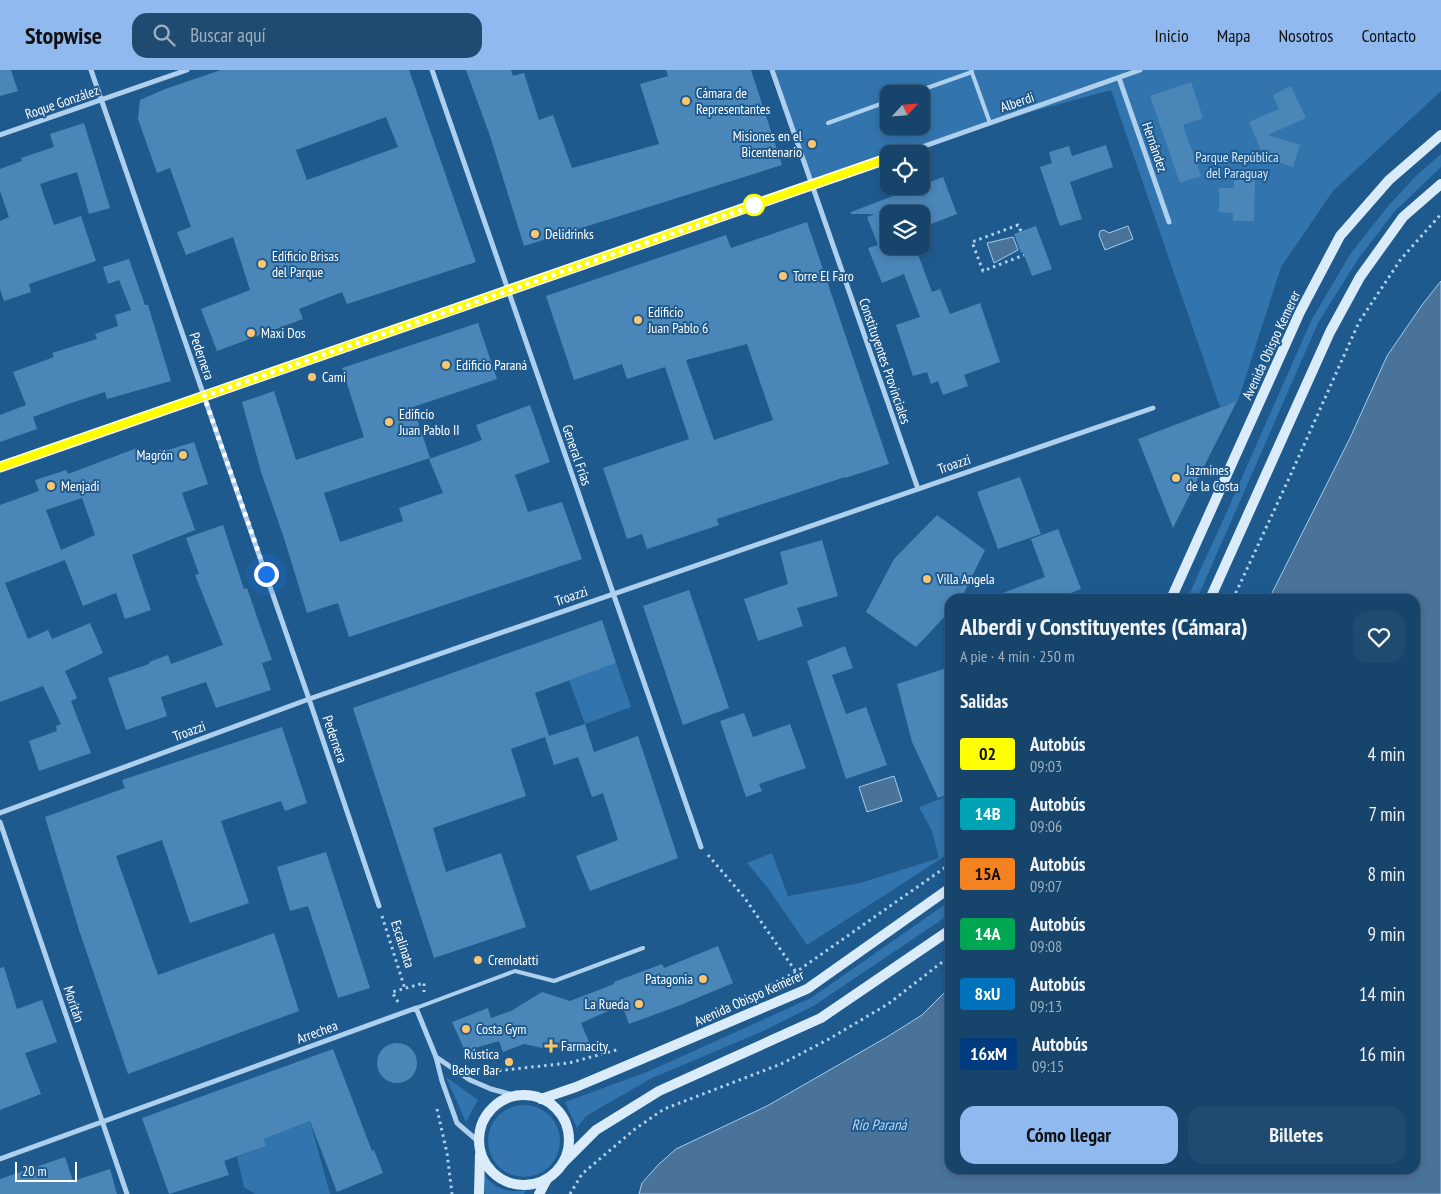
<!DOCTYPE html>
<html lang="es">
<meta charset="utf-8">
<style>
body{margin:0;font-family:"PT Sans Narrow",sans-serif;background:#204b71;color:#f1f3f6;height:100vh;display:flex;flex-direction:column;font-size:19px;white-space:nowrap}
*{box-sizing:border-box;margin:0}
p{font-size:16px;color:#9eb0c1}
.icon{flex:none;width:28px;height:28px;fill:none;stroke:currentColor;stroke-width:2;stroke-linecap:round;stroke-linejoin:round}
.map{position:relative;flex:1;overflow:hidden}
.details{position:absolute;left:945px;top:524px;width:475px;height:580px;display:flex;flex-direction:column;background:#17446b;border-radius:15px;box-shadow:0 2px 8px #0003,0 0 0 1px #365c7e}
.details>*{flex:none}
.badge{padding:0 10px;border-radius:4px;font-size:18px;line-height:32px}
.needle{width:32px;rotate:64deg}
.fabs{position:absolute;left:880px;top:15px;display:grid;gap:10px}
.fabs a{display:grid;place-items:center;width:50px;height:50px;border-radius:10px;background:#17446b;box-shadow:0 2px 8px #0003,0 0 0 1px #365c7e;font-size:25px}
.scale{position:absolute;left:15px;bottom:12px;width:62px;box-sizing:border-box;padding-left:5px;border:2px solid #fff;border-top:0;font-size:14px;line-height:18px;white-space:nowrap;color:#fff;-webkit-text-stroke:4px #1f5a8f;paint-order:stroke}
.you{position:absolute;width:25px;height:25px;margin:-12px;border:4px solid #fff;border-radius:50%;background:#1a73e8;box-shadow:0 0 0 8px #1a73e833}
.map>.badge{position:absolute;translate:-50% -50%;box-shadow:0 0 0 2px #fff}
h2{padding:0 15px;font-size:19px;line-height:45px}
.round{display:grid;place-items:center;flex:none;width:52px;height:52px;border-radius:15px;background:#204b71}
.summary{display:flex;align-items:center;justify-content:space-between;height:85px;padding:0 15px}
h1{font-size:24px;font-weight:800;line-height:38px}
.primary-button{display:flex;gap:10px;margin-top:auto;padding:10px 15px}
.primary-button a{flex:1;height:58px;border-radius:15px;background:#90b9f0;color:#111;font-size:20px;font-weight:800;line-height:58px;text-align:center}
.primary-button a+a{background:#204b71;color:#f1f3f6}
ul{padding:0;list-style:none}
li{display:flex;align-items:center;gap:15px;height:60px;padding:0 15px}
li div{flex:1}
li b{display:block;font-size:19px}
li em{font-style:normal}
li .badge{min-width:55px;font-weight:700;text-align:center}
header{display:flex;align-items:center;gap:30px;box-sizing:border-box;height:70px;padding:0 25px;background:#90b9f0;color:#111}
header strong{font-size:24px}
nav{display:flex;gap:28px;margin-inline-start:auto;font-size:18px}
.search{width:350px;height:45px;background:#204b71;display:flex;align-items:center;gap:12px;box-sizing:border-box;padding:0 18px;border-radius:15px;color:#9eb0c1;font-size:19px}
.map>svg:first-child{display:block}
.green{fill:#3274ad;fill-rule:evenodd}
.water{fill:#4a7399;stroke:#a1ccee}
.building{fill:#4b86b8;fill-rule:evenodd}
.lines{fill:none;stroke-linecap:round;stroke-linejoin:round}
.path{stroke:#aed0ed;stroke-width:3;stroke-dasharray:2.5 4;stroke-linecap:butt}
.lane{stroke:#aed0ed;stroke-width:4}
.street{stroke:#aed0ed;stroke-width:5}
.secondary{stroke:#daebfa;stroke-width:10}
.line-casing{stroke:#fff;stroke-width:11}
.line{stroke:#ff0;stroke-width:8}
.walk{stroke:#fff;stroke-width:5;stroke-dasharray:0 9}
.poi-dot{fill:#fbc66d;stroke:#1f5a8f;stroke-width:2}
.stop-dot{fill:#fff;stroke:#ff0;stroke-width:2.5}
.labels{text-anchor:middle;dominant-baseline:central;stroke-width:4;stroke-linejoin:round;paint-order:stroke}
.poi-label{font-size:14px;fill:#fff;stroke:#1f5a8f;text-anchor:start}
.street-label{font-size:14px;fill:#fff;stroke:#1f5a8f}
.park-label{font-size:14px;fill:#d3e8f9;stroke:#1f5a8f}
.water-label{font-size:15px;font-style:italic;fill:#bad9f4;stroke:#1f5a8f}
</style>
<header>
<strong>Stopwise</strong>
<div class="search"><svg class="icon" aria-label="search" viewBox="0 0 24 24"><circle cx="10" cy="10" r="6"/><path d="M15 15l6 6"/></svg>Buscar aquí</div>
<nav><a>Inicio</a><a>Mapa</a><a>Nosotros</a><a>Contacto</a></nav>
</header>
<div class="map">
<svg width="1441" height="1124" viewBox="0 0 1441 1124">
<rect width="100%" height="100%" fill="#1f5a8f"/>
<g class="green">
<path d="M773,0H1441V21L1333,121L1281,197L1238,331L1220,337L1111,20L990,53L896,84H889V86L812,111ZM889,24H921V56H889Z"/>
<polygon points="1441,84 1441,97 1395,141 1358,189 1318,253 1197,529 1187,529 1220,457 1312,249 1351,183 1389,135 1417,105"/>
<polygon points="616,593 631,637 585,654 569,610"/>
<polygon points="950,725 950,783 807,875 768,818 747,793 772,783 788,826 860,813 939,788 932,761 919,737"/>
<polygon points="950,831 950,844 815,935 761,962 652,1008 586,1046 577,1058 565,1032 647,1002 811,928"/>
<polygon points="446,1007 478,1030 466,1052"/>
<circle cx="524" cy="1071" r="36"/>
<polygon points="310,1051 330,1124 255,1124 244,1117 237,1087 266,1076 264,1069"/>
<path d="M483,1103C493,1118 508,1124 526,1120L524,1124H485Z"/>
</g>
<g class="water">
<polygon points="1128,156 1133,169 1105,180 1099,165 1100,161 1104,160 1109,163"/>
<polygon points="1013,167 1018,180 994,193 987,173"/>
<polygon points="1441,211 1441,1124 639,1124 642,1113 658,1095 676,1079 767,1036 887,967 922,945 950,917 950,1099 1415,1099 1415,529 1269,529 1350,368 1387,286 1422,235"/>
<polygon points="894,706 902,731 867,742 859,717"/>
</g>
<g class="building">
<polygon points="0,0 11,0 18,21 0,26"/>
<path d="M221,0H409L476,192L347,234L342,222L299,239L303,249L217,281L201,239L250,220L233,167L186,185L177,162L191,157L170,98L157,103L138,49L140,30L165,19ZM386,47L398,77L307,110L296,80Z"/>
<polygon points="466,0 511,0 513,6 524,3 539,50 553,45 572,98 659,74 640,14 668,6 666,0 751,0 782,95 524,176 490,66"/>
<polygon points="1191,12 1203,48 1183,55 1201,106 1180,113 1150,26"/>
<polygon points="1291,16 1306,48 1268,65 1300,75 1293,97 1264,88 1249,52 1279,39 1273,25"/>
<polygon points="84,53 110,138 89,144 77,102 40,114 54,155 81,146 96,191 29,214 31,222 4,231 0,219 0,151 9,147 0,121 0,99 22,91 21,88 54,77 50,64"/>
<polygon points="1106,75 1113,97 1070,112 1082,149 1060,156 1040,97 1052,93 1049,82 1069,76 1072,86"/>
<polygon points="943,107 957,144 921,158 921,144 889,144 889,176 915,176 932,222 940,219 950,244 980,233 1000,292 964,305 968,316 943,325 938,311 931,314 927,302 913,306 896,255 920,247 904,204 882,213 868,178 878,175 867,147 875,144 851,144 851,142"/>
<polygon points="1234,108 1255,109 1254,151 1233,151 1233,143 1219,142 1219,118 1234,118"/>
<path d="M807,152L889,394L845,408V407L717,449L719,455L647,479L642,464L627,469L603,398L689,369L665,297L627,309L622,294L574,310L546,226L726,165L731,178ZM747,274L773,350L714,370L686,290Z"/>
<polygon points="1036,156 1052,199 1032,206 1023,182 1021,183 1014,164"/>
<polygon points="129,189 145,235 148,235 171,311 107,329 105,322 68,334 33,347 37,359 0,372 0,345 26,335 13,302 54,287 52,283 97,269 95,264 118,256 115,245 131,240 119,210 108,214 103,197"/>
<polygon points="478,253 497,309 413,337 430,388 324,423 340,472 403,451 399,438 443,423 429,389 482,370 476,355 530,335 550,392 515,405 528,442 562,432 582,489 349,567 338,533 307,543 283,465 261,402 242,332 274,321 296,390 364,367 342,298"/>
<polygon points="1237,331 1173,458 1138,369"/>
<path d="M194,372L208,414L182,423L195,460L132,485L151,540L125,549L116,523L83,536L61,480L65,490L5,513L28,569L48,560L52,569L90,553L103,583L65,601L77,628L71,631L91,683L39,701L29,671L57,661L56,656L61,654L43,616L0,632V435L39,421L35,410L66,400L68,404L137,378L141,387L166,378L168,380ZM82,428L95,465L61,480L46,440Z"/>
<polygon points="1020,407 1041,464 998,479 977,422"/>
<polygon points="937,445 985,480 961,529 950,529 950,541 916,577 866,542 894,489"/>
<polygon points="223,455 244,519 247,518 272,590 262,593 271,620 216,638 206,612 161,627 167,646 126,660 108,608 149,594 149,592 168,585 171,594 223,575 195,505 199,504 186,468"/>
<polygon points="1058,459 1081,519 1071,523 1073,529 992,529 992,527 1045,507 1031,469"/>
<polygon points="822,470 838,526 797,538 803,556 758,571 744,529 788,514 780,482"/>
<polygon points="689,520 729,638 683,655 643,536"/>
<polygon points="602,550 616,593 535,623 549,666 585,654 594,682 638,666 678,788 590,821 576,786 618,770 603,723 592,727 578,687 554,695 545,667 511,679 526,726 433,758 446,802 501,783 526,857 434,888 353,638"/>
<polygon points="845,576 853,598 832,605 846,644 866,637 887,695 846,709 807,591"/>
<polygon points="950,597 950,724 938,728 912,672 897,614"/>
<polygon points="744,643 753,667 790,654 806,698 759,714 762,721 746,727 720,651"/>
<polygon points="282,657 307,733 285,741 281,731 221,751 249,833 190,853 162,770 116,786 158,905 274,863 299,941 128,1004 79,860 45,747 125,718 122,710"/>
<polygon points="326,782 370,918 338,928 308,836 290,841 277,797"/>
<polygon points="718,876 733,913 678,936 629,954 622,935 581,953 589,972 575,977 547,979 524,974 503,982 499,971 465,981 452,952 488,938 491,948 511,941 542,922 570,931 614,914 614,912 662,894 664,898"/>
<polygon points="4,897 17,939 42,930 57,972 25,983 41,1024 0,1040 0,898"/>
<circle cx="397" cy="993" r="20"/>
<polygon points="333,979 372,1081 374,1080 383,1103 337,1122 310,1051 264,1069 266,1076 224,1091 229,1105 169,1124 142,1048"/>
<polygon points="65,1087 73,1111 110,1099 117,1124 0,1124 0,1109"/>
</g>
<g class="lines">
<g class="path">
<polyline points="1021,161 1018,155 972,172 983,201 1024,185"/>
<polyline points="1233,529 1291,404 1359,252 1401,189 1441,144"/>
<polyline points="708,785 744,827 796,902"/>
<polyline points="382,846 405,919"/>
<polyline points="759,921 796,902 950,794"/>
<polyline points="398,932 392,922 424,913 424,922"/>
<polyline points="486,1002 569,993 620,979"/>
<polyline points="437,1039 447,1083 452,1124"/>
<polyline points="570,1124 582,1104 635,1059 664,1039 781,994 829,969 888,934 950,886"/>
</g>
<g class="lane">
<polyline points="971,0 990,53"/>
<polyline points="910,24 972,2"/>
<polyline points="828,53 889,31"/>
<polyline points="416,938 515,901 554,911 643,878"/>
</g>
<g class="street">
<polyline points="91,0 309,629 379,836"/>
<polyline points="432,0 701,777"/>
<polyline points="772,0 918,419"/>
<polyline points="1119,8 1169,152"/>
<polyline points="0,65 187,0"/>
<polyline points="902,84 1140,0"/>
<polyline points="0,397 889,88"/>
<polyline points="0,743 309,629 1153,338"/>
<polyline points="0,752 127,1124"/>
<polyline points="436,987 470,1010 491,1019 517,1026"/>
<polyline points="0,1089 416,938 436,987 442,1011 457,1053 479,1072"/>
</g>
<g class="secondary">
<polyline points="1171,529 1300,242 1340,166 1389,110 1441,65"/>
<polyline points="1210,529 1330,262 1360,207 1403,147 1441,114"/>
<circle cx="524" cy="1070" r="45"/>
<polyline points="541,1029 576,1017 807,919 950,818"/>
<polyline points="562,1094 596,1060 659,1021 821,948 950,860"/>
<polyline points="479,1124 480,1085"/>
<polyline points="539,1124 547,1109"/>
</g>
</g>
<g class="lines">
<g class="line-casing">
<polyline id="line" points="0,397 889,88"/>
</g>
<use href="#line" class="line"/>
<polyline class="walk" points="266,504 204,326 758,134 754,135"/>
</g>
<g class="poi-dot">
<circle cx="686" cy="31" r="5"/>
<circle cx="812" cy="74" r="5"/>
<circle cx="535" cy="164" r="5"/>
<circle cx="262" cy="194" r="5"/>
<circle cx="783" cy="206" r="5"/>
<circle cx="638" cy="250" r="5"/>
<circle cx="251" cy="263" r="5"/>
<circle cx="446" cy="295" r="5"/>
<circle cx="312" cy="307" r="5"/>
<circle cx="389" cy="352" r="5"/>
<circle cx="183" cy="385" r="5"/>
<circle cx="1176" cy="408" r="5"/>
<circle cx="51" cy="416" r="5"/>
<circle cx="927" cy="509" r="5"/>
<circle cx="478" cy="890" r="5"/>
<circle cx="703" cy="909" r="5"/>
<circle cx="639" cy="934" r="5"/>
<circle cx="466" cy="959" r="5"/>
<path d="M548.5 968.5h5v5h5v5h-5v5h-5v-5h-5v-5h5z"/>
<circle cx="509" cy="992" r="5"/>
</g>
<circle class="stop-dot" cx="754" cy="135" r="10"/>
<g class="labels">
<g class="poi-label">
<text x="696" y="23">Cámara de<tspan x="696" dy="16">Representantes</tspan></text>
<text x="802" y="66" text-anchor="end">Misiones en el<tspan x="802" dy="16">Bicentenario</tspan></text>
<text x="545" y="164">Delidrinks</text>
<text x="272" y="186">Edificio Brisas<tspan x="272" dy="16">del Parque</tspan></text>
<text x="793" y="206">Torre El Faro</text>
<text x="648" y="242">Edificio<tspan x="648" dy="16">Juan Pablo 6</tspan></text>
<text x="261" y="263">Maxi Dos</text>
<text x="456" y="295">Edificio Paraná</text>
<text x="322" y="307">Cami</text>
<text x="399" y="344">Edificio<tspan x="399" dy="16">Juan Pablo II</tspan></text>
<text x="173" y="385" text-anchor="end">Magrón</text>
<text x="1186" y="400">Jazmines<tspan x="1186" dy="16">de la Costa</tspan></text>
<text x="61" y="416">Menjadi</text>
<text x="937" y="509">Villa Angela</text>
<text x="488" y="890">Cremolatti</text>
<text x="693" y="909" text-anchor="end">Patagonia</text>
<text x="629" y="934" text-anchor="end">La Rueda</text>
<text x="476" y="959">Costa Gym</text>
<text x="561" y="976">Farmacity</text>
<text x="499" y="984" text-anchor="end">Rústica<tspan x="499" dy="16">Beber Bar</tspan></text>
</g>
<g class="street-label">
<text transform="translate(62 32) rotate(-19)">Roque González</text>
<text transform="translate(1017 32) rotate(-19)">Alberdi</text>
<text transform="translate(1155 77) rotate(71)">Hernández</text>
<text transform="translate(1271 275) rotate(-65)">Avenida Obispo Kemerer</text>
<text transform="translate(202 286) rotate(71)">Pedernera</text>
<text transform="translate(885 291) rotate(71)">Constituyentes Provinciales</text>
<text transform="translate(577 385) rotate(71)">General Frías</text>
<text transform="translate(954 394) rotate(-19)">Troazzi</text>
<text transform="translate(571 526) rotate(-19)">Troazzi</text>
<text transform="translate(189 661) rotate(-20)">Troazzi</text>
<text transform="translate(335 669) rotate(71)">Pedernera</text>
<text transform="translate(403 874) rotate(72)">Escalinata</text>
<text transform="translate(749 928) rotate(-24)">Avenida Obispo Kemerer</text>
<text transform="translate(74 934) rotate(71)">Moritán</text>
<text transform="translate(317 962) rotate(-20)">Arrechea</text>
</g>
<g class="park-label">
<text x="1237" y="87">Parque República<tspan x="1237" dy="16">del Paraguay</tspan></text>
</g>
<g class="water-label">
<text x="879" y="1054">Río Paraná</text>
</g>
</g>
</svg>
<div class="fabs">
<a><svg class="needle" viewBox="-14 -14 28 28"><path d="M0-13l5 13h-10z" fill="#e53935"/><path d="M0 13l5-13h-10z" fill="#9eb0c1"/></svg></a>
<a><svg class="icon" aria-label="locate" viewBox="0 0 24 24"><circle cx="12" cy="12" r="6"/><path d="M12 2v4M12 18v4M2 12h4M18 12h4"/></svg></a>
<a><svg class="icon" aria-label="layers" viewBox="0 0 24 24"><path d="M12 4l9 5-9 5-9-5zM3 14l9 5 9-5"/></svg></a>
</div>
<div class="scale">20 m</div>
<div class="you" style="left:266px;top:504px"></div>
<section class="details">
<div class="summary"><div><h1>Alberdi y Constituyentes (Cámara)</h1><p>A pie · 4 min · 250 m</p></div><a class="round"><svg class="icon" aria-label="heart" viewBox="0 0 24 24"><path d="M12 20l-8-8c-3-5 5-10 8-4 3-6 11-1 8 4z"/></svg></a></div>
<h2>Salidas</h2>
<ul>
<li><span class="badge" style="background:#ff0;color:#111">02</span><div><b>Autobús</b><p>09:03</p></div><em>4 min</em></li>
<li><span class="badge" style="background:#00a3b4;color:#fff">14B</span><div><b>Autobús</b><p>09:06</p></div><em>7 min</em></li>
<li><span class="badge" style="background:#f58220;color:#111">15A</span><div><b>Autobús</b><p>09:07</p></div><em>8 min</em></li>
<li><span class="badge" style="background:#00a651;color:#fff">14A</span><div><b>Autobús</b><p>09:08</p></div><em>9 min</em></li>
<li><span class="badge" style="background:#0072bc;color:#fff">8xU</span><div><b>Autobús</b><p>09:13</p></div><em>14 min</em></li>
<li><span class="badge" style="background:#003b80;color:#fff">16xM</span><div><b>Autobús</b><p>09:15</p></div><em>16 min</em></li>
</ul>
<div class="primary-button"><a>Cómo llegar</a><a>Billetes</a></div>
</section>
</div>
